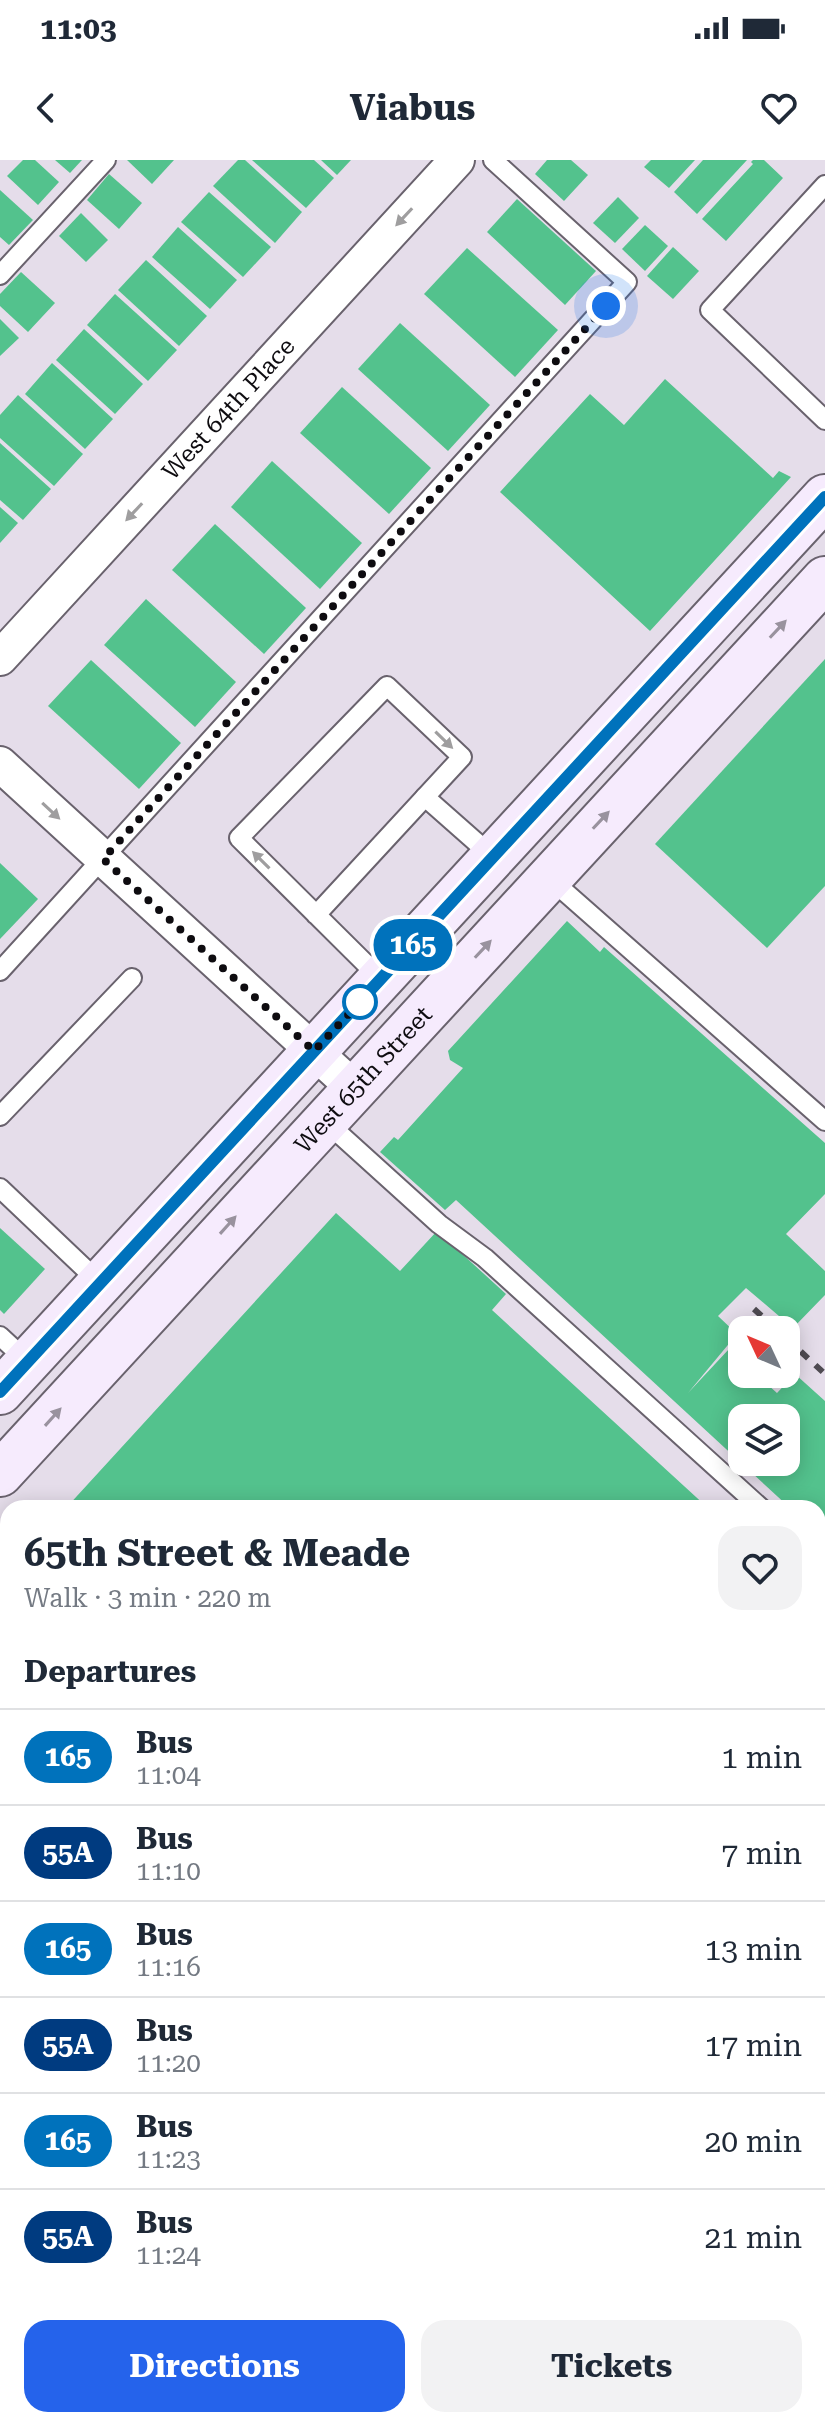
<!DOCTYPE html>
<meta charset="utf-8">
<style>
body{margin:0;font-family:"Roboto Serif",serif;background:#f2f2f3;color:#1f2937;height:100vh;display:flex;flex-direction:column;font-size:30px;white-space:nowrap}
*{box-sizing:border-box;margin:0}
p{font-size:26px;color:#747a83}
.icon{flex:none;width:44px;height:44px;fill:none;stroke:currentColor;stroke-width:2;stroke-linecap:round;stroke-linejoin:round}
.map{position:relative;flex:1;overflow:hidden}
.details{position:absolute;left:0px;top:1340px;width:826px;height:928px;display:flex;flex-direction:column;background:#fff;border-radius:24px 24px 0 0;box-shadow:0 4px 20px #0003}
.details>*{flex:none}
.badge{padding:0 16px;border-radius:26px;font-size:28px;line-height:52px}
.needle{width:52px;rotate:314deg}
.buttons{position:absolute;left:728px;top:1156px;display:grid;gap:16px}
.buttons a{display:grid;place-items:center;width:72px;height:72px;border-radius:16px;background:#fff;box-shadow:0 4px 20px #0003;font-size:40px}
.you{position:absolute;width:40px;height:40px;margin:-20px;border:6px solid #fff;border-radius:50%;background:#1a73e8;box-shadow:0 0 0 12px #1a73e833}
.map>.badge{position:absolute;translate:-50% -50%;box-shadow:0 0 0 4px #fff}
h2{padding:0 24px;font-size:30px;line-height:72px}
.round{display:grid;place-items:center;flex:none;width:84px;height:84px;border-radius:24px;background:#f2f2f3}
.summary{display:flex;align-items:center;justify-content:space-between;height:136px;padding:0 24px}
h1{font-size:38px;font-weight:700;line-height:60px}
.primary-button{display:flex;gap:16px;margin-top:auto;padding:16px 24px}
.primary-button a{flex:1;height:92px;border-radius:24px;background:#2563eb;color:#fff;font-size:32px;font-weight:700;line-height:92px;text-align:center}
.primary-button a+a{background:#f2f2f3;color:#1f2937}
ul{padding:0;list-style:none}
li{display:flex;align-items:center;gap:24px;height:96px;padding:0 24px;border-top:2px solid #e0e1e3}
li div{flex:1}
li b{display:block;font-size:30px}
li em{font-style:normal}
li .badge{min-width:88px;font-weight:700;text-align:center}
.status{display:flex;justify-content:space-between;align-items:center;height:56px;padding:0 40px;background:#fff;direction:ltr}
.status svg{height:22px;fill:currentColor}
header{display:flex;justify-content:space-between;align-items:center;height:104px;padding:0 24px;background:#fff;font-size:36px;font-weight:700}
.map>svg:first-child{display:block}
.building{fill:#53c28d;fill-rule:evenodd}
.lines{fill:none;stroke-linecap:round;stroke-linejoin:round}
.lane-casing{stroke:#69626d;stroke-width:22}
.street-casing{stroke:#69626d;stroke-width:38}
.secondary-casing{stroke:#69626d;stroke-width:48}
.lane{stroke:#fff;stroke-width:18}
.street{stroke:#fff;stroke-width:34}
.secondary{stroke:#f6ebfd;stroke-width:44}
.rail{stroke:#4f4b52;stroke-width:6;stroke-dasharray:10 10;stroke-linecap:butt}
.oneway{fill:#9f9e9f}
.oneway2{fill:#99929e}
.line-casing{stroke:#fff;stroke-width:18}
.line{stroke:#0072bc;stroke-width:12}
.walk{stroke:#0e0c10;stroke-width:8;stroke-dasharray:0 14.4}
.stop-dot{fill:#fff;stroke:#0072bc;stroke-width:4}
.labels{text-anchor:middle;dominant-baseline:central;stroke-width:6;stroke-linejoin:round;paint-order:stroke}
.street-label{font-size:24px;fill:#0e0c10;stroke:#e5ddea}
</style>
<div class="status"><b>11:03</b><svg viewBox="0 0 49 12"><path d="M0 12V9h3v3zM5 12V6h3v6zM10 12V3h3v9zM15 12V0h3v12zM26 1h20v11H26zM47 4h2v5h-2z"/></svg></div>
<header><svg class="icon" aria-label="back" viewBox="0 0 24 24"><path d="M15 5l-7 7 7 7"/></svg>Viabus<svg class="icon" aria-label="heart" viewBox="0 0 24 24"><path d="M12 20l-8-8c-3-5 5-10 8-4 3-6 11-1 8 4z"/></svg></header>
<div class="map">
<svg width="825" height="2268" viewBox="0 0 825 2268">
<rect width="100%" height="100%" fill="#e5ddea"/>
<g class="building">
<polygon points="23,0 35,0 59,22 38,45 7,16"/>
<polygon points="55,0 82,0 70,13"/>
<polygon points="127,0 174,0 152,24"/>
<polygon points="238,0 245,0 302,52 275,83 213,26"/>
<polygon points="252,0 314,0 334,18 306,48"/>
<polygon points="321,0 351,0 337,15"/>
<polygon points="547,0 571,0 588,15 564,41 535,14"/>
<polygon points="651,0 695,0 669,28 644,7"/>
<polygon points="703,0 747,0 697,54 674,32"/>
<polygon points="753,0 764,0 783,18 726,81 702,59 753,4 751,2"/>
<polygon points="109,14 142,43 119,69 87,40"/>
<polygon points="0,30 33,60 9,85 0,77"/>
<polygon points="209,32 271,87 243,117 181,62"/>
<polygon points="618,37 639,58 615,83 593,63"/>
<polygon points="517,39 596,111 565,145 487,72"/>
<polygon points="81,53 108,80 86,102 59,76"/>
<polygon points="645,65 668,86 645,111 622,89"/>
<polygon points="178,67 237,120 210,149 152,97"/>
<polygon points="673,87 699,111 673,139 647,116"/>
<polygon points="467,88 558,170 515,217 424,134"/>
<polygon points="146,100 207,156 179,186 118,130"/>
<polygon points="21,112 55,143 28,172 0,146 0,134"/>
<polygon points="115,134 177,190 148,221 87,165"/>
<polygon points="0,159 19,178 0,196"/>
<polygon points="400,163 490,245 448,291 358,209"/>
<polygon points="84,169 143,224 115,254 56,200"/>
<polygon points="52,203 113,259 85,289 25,234"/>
<polygon points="665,219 773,318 779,311 791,317 650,471 500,332 590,234 624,265"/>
<polygon points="342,227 431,308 389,354 300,273"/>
<polygon points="18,235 83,294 54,326 0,278 0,255"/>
<polygon points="0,283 51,329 23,360 0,340"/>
<polygon points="272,301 362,383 320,429 231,347"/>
<polygon points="0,347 18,363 0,383"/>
<polygon points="215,364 306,448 264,494 172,410"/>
<polygon points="146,439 236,522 195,567 104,485"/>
<polygon points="825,499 825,726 767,788 655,684"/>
<polygon points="91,500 181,583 139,629 48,546"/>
<polygon points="0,703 38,739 0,779"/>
<path d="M567,761L600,792L604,787L825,983V1034L786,1074L825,1111V1135L793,1168L746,1128L718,1156L737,1174L688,1233L729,1189L742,1201V1214H756L777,1233L795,1214L825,1241V1380L818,1373V1348H790L456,1040L445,1050L380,992L394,977L398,980L463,908L450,900L448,891ZM742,1258H786V1302H742Z"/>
<polygon points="336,1053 400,1111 437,1071 506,1134 492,1150 708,1348 66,1348"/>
<polygon points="0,1068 45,1109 4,1154 0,1150"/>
<polygon points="8,1411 8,1473 0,1466 0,1420"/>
<polygon points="818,1448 825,1455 825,1601 818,1608"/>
<polygon points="825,1799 825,1839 818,1832 818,1806"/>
<polygon points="818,2148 825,2154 825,2268 716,2268 707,2260 818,2260"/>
</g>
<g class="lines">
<g class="lane-casing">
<g id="lane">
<polyline points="825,25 710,150 825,260"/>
<polyline points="0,115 106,0"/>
<polyline points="425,637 493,697"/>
<polyline points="548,717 825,961"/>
<polyline points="316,755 462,597 387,526 239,678 381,819"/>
<polyline points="0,811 627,122 493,0"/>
<polyline points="0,956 132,818"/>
<polyline points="324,960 439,1064 485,1098 761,1348"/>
<polyline points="0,1028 100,1123"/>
<polyline points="0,1176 28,1202"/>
<polyline points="818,1400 825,1406"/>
<polyline points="0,1559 8,1566"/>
<polyline points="0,1658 8,1665"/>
<polyline points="148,2268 157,2260"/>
</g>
</g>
<g class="street-casing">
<g id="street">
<path id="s1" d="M0,498L457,0"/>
<polyline points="0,604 354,928"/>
<polyline points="0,2008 8,2015"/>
<polyline points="280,2260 289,2268"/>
<polyline points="351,2268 358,2260"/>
</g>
</g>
<g class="secondary-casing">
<g id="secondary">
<polyline points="0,1232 825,337"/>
<path id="s2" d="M0,1314L825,419"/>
</g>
</g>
<use href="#lane" class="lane"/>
<use href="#street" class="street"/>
<use href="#secondary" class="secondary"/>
<g class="rail">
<polyline points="754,1149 777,1170"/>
<polyline points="786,1178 825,1214"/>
<polyline points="818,1426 825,1432"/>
</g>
</g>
<defs><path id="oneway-solid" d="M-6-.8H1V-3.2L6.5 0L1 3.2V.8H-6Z" transform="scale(2)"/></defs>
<g class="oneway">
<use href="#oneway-solid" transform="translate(404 57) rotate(133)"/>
<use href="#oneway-solid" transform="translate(134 352) rotate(133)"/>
<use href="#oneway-solid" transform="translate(444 580) rotate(44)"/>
<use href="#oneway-solid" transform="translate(51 651) rotate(43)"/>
<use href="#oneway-solid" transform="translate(261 700) rotate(-135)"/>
</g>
<g class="oneway2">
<use href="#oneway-solid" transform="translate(778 469) rotate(-47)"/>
<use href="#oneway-solid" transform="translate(601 660) rotate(-47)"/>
<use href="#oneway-solid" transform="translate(483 789) rotate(-47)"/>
<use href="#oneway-solid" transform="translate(228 1065) rotate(-48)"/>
<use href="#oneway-solid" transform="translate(53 1257) rotate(-48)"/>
</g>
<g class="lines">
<g class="line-casing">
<polyline id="line" points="0,1232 825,337"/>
</g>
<use href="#line" class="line"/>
<polyline class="walk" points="360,842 364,838 314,891 103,699 606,146"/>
</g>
<circle class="stop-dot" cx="360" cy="842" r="16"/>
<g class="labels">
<g class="street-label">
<text stroke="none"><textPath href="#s1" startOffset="338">West 64th Place</textPath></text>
<text stroke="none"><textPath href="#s2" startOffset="536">West 65th Street</textPath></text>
</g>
</g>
</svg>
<div class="buttons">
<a><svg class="needle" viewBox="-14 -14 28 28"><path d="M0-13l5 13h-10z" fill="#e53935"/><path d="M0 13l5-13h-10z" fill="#747a83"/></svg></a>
<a><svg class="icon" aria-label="layers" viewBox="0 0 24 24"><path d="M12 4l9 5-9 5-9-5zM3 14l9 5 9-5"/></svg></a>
</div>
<div class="you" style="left:606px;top:146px"></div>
<b class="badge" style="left:413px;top:785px;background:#0072bc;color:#fff">165</b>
<section class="details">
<div class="summary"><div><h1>65th Street &amp; Meade</h1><p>Walk · 3 min · 220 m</p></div><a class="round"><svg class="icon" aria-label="heart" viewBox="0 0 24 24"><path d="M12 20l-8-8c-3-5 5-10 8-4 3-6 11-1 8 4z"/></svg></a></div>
<h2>Departures</h2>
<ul>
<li><span class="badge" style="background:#0072bc;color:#fff">165</span><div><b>Bus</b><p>11:04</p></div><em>1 min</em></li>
<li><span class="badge" style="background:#003b80;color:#fff">55A</span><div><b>Bus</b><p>11:10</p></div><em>7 min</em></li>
<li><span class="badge" style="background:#0072bc;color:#fff">165</span><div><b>Bus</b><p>11:16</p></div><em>13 min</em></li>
<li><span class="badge" style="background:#003b80;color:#fff">55A</span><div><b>Bus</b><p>11:20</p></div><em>17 min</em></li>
<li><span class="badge" style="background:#0072bc;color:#fff">165</span><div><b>Bus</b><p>11:23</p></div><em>20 min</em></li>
<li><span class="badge" style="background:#003b80;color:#fff">55A</span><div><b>Bus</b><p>11:24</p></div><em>21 min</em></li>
</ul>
<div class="primary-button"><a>Directions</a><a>Tickets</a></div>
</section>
</div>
